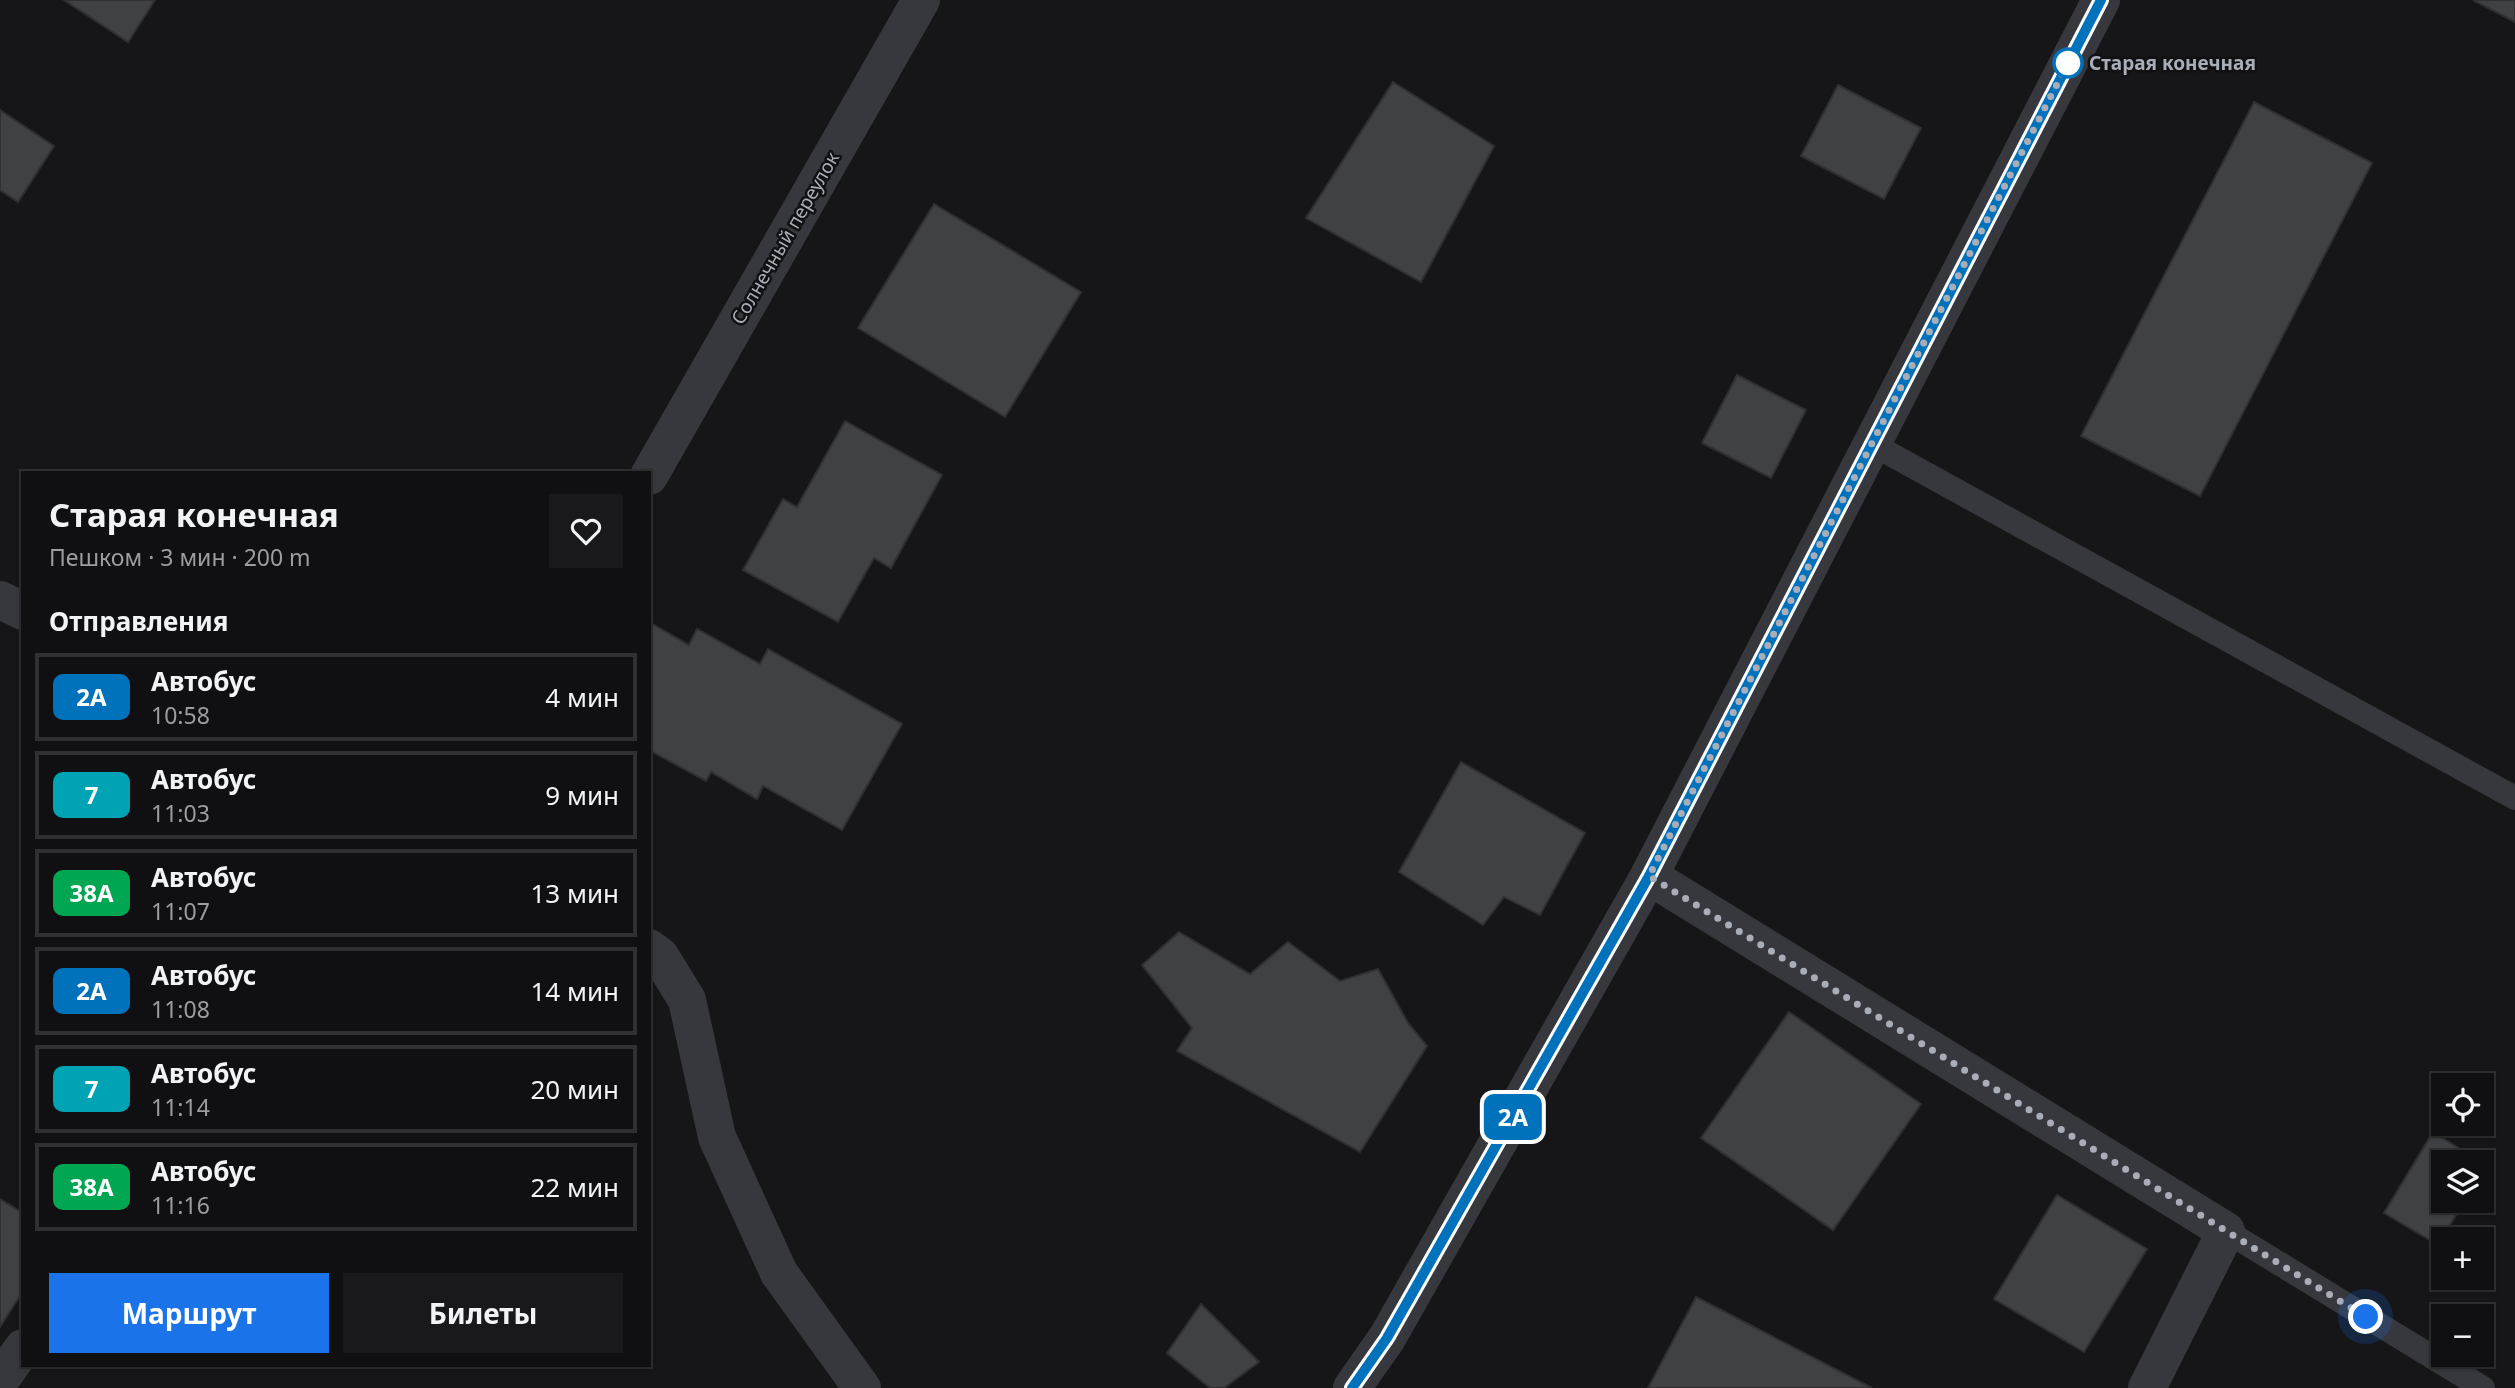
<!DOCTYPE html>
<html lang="ru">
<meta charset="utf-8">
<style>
body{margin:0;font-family:"Noto Sans",sans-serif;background:#19191b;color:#f1f3f6;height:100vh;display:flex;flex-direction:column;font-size:26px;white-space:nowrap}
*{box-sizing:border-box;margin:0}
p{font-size:23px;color:#9c9d9f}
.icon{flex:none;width:38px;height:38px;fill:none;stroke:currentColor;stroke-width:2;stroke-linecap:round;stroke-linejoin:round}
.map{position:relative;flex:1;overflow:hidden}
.panel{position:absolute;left:21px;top:471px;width:630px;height:896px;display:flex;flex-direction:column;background:#101012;border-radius:0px;box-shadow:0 2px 5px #0004,0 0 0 2px #303032}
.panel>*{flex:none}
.badge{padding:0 14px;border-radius:10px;font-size:24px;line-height:46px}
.tools{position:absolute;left:2431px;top:1073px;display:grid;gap:14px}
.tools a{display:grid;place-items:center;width:63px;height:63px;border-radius:0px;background:#101012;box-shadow:0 2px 5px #0004,0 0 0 2px #303032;font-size:35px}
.you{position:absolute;width:35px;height:35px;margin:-18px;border:5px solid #fff;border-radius:50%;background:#1a73e8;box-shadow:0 0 0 10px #1a73e833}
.map>.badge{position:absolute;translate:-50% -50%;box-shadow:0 0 0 4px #fff}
h2{padding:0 28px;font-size:26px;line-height:63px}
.round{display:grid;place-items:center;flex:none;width:74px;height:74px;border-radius:0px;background:#19191b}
.summary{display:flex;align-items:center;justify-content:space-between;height:119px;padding:0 28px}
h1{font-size:33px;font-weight:700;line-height:52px}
.primary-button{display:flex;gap:14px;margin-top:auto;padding:14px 28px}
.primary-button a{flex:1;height:80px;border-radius:0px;background:#1a73e8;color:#fff;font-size:28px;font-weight:700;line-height:80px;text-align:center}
.primary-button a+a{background:#19191b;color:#f1f3f6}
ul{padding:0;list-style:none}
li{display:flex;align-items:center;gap:21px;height:88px;margin:0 14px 10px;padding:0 14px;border:4px solid #303032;border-radius:0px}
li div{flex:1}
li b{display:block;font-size:26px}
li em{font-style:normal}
li .badge{min-width:77px;font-weight:700;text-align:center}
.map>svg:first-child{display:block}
.building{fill:#404145;stroke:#303034;stroke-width:2}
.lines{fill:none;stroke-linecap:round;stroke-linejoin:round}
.lane{stroke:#37383d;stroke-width:24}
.street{stroke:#37383d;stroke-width:38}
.line-casing{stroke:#fff;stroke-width:16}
.line{stroke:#0072bc;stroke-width:10}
.walk{stroke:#a8adb8;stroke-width:7;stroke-dasharray:0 12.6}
.stop-dot{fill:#fff;stroke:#0072bc;stroke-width:3.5}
.labels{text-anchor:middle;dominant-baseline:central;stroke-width:5;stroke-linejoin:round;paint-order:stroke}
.stop-label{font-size:19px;font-weight:bold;fill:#a8adb8;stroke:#111113;text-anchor:start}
.street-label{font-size:19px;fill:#a8adb8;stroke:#111113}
</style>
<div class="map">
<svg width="2515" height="1388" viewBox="0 0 2515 1388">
<rect width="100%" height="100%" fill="#161618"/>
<g class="building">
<polygon points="64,0 155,0 128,42"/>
<polygon points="2473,0 2515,0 2515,22"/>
<polygon points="1393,82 1494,146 1421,282 1306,218"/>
<polygon points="1838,85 1921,128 1884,199 1801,156"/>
<polygon points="2254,102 2372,163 2200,496 2081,436"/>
<polygon points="0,110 54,146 18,202 0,190"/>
<polygon points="934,204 1081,292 1005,417 858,328"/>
<polygon points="1737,375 1806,410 1771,478 1702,443"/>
<polygon points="845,421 942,475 891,568 874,558 838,622 743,570 783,499 797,507"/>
<polygon points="649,622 689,645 697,629 760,664 768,649 902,724 842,830 763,786 757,799 711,772 706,781 649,750"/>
<polygon points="1461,762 1585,833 1540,915 1504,897 1483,925 1399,872"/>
<polygon points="1179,932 1250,974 1288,942 1340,981 1378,969 1408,1023 1427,1046 1360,1152 1177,1051 1192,1028 1142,965"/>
<polygon points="1789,1012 1921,1104 1833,1230 1701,1138"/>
<polygon points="2433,1132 2486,1165 2482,1173 2482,1162 2443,1162 2443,1200 2465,1200 2438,1245 2384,1213"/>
<polygon points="2057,1195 2147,1249 2084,1352 1994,1299"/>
<polygon points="0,1199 23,1213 23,1291 0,1327"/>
<polygon points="1696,1297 1872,1388 1648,1388"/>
<polygon points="1201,1304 1259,1362 1224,1388 1210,1388 1167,1353"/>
</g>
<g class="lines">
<g class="lane">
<polyline points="1872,444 2515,798"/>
<polyline points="2226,1231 2483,1388"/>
</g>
<g class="street">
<polyline points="649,476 921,0"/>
<polyline points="0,600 23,611"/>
<polyline points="1649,876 2226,1231 2147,1388"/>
<polyline points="649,948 660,956 687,1000 717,1137 779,1273 862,1388"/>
<polyline points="0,1380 23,1348"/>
<polyline points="1352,1388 1387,1338 1649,876 2101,0"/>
</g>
</g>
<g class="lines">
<g class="line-casing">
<polyline id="line" points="1352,1388 1387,1338 1649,876 2101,0"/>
</g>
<use href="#line" class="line"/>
<polyline class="walk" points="2068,63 1649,876 2366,1317"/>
</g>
<circle class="stop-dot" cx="2068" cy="63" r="14"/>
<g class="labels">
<g class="stop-label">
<text x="2089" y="63">Старая конечная</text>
</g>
<g class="street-label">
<text transform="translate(785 238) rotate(-60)">Солнечный переулок</text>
</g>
</g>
</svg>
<div class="tools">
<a><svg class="icon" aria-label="locate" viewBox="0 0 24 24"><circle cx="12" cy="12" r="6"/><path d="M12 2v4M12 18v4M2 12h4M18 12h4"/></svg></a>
<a><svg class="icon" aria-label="layers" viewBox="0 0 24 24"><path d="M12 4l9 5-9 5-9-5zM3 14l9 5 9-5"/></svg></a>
<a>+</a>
<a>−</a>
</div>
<div class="you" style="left:2366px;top:1317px"></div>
<b class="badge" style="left:1513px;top:1117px;background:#0072bc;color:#fff">2А</b>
<section class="panel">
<div class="summary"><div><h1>Старая конечная</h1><p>Пешком · 3 мин · 200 m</p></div><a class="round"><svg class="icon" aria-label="heart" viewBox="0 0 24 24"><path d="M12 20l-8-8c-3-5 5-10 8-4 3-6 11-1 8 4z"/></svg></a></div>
<h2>Отправления</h2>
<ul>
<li><span class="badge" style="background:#0072bc;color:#fff">2А</span><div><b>Автобус</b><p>10:58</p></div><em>4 мин</em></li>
<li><span class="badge" style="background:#00a3b4;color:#fff">7</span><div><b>Автобус</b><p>11:03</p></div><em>9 мин</em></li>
<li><span class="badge" style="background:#00a651;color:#fff">38А</span><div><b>Автобус</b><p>11:07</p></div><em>13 мин</em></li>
<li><span class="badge" style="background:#0072bc;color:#fff">2А</span><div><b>Автобус</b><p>11:08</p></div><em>14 мин</em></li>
<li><span class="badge" style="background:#00a3b4;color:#fff">7</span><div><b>Автобус</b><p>11:14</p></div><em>20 мин</em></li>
<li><span class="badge" style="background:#00a651;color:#fff">38А</span><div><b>Автобус</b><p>11:16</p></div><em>22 мин</em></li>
</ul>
<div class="primary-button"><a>Маршрут</a><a>Билеты</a></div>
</section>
</div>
